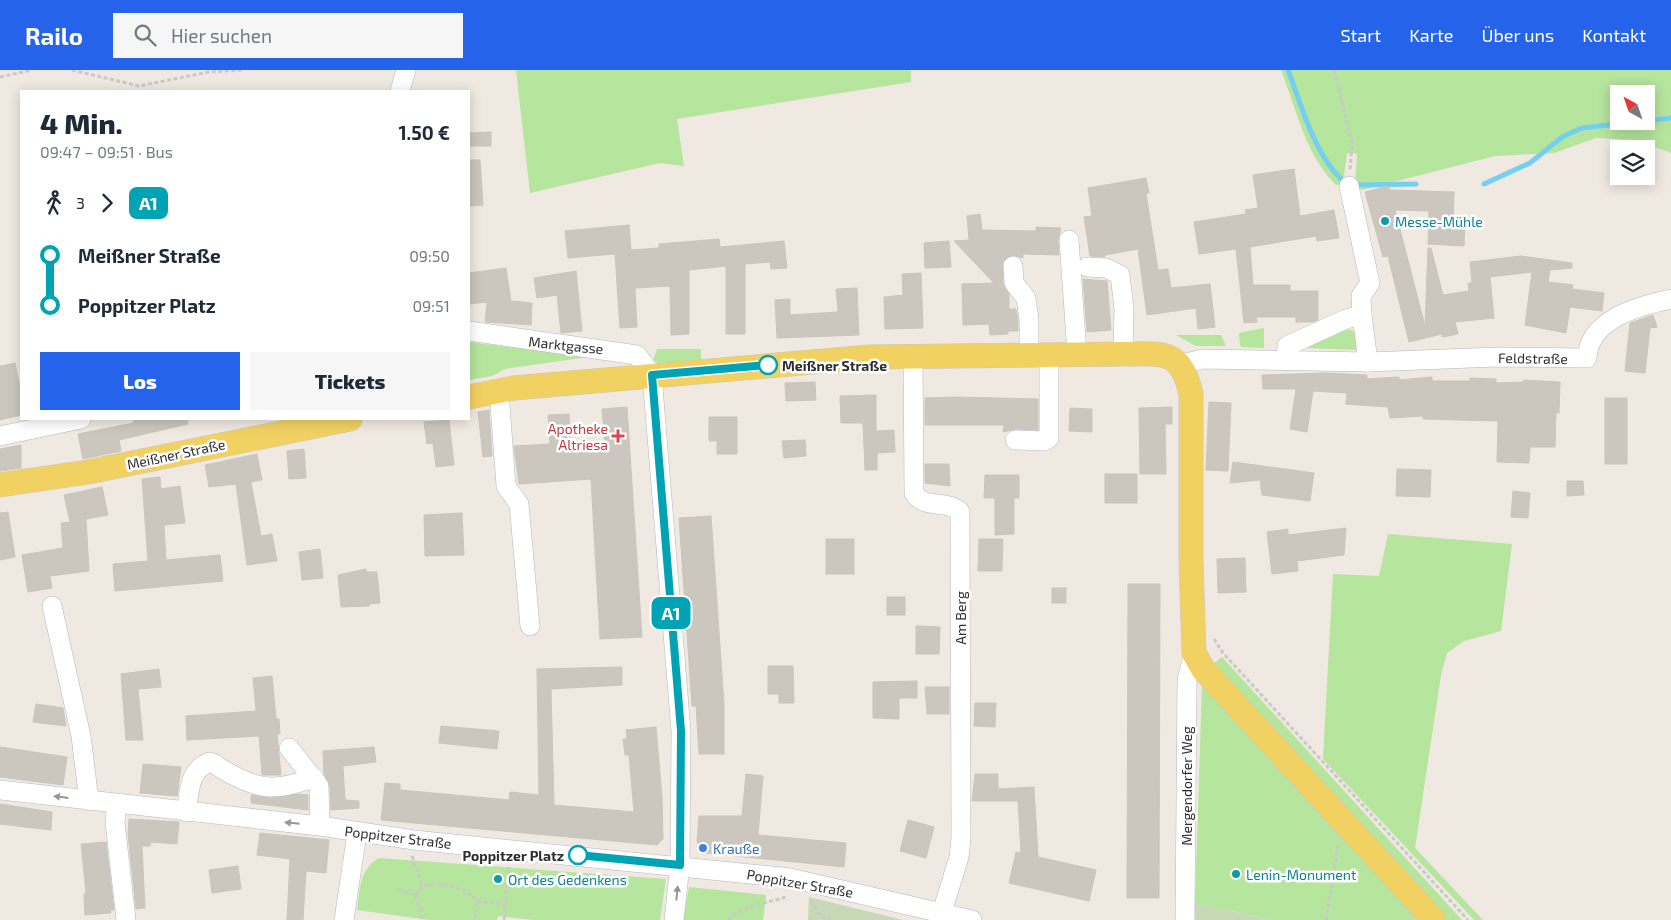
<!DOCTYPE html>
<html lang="de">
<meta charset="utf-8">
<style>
body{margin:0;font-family:"Exo 2",sans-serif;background:#f6f6f7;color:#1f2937;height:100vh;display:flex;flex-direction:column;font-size:19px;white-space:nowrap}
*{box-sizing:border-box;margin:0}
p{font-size:16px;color:#747a83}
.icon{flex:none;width:28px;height:28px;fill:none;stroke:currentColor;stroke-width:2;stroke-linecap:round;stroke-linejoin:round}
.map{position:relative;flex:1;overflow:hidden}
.panel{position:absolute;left:20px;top:20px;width:450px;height:330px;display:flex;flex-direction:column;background:#fff;border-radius:0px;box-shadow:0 2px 12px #0003}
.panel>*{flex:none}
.badge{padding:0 10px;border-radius:8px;font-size:18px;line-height:32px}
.needle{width:32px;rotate:320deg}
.buttons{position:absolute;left:1610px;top:15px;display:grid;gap:10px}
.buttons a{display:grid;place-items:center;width:45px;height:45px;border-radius:0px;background:#fff;box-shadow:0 2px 12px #0003;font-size:25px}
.map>.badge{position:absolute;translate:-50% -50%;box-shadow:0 0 0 2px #fff}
.legs{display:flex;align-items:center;gap:8px;height:55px;padding:0 20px;font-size:16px}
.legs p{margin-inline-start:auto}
.summary{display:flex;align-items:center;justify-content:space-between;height:85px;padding:0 20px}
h1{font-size:28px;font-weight:800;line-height:38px}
.action{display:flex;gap:10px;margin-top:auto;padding:10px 20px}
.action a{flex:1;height:58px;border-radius:0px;background:#2563eb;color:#fff;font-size:20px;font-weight:800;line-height:58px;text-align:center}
.action a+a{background:#f6f6f7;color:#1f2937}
ul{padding:0 20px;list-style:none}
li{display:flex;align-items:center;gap:18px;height:50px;font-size:19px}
li i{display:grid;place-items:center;width:8px;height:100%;margin:0 6px;background:currentColor}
li i::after{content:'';width:12px;height:12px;margin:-6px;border:4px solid;border-radius:50%;background:#fff}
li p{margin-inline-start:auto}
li:first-child i{background:linear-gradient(#0000 50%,currentColor 0)}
li:last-child i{background:linear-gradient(currentColor 50%,#0000 0)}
header{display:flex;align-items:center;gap:30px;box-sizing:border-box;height:70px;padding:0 25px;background:#2563eb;color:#fff}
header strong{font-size:24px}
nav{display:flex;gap:28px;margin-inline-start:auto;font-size:18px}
.search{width:350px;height:45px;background:#f6f6f7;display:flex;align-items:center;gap:12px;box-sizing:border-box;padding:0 18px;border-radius:0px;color:#747a83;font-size:19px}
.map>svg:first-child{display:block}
.green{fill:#b6e59e;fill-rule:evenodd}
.cemetery{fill:#c8d9b8}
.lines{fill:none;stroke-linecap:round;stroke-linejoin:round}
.stream{stroke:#75cff0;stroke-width:5}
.building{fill:#cbc7bf;stroke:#cbc5ba}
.minor-casing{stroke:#b4b7c1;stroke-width:20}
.major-casing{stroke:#c9c9c9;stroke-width:25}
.path{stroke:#c9c9c9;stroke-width:3;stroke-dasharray:4 2.5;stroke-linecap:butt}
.minor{stroke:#fff;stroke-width:19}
.major{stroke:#f2d163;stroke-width:24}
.oneway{fill:#969696}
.line-1-casing{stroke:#fff;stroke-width:11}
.line-1{stroke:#00a3b4;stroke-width:8}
.culture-dot{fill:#0f9aa8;stroke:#fff;stroke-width:2}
.stop-1-dot{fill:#fff;stroke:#00a3b4;stroke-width:2.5}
.health-dot{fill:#e0444e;stroke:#fff;stroke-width:2}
.shop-dot{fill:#3f7fe0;stroke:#fff;stroke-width:2}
.labels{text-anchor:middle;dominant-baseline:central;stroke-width:5;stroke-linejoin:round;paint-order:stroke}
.culture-label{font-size:14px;fill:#0d838f;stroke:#fff;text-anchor:start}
.street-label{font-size:14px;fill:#2e2e2e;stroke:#fff}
.stop-label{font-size:14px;font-weight:bold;fill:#2e2e2e;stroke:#fff;text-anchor:start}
.health-label{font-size:14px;fill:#be3a42;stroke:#fff;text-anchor:end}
.shop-label{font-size:14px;fill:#366cbe;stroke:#fff;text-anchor:start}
</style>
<header>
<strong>Railo</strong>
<div class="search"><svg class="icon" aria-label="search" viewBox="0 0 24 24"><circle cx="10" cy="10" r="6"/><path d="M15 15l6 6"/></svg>Hier suchen</div>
<nav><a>Start</a><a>Karte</a><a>Über uns</a><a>Kontakt</a></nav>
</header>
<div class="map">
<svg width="1671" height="850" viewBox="0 0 1671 850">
<rect width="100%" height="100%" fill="#efe9e1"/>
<g class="green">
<polygon points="516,0 911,0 911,12 677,49 684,96 660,93 530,123"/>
<path d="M1281,0H1671V83L1637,70L1596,68L1554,83L1495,86L1362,120L1355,116L1357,84L1347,83L1343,114L1336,115C1306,86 1296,38 1281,0ZM1619,24H1646V51H1619Z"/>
<polygon points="1264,258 1264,278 1242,277 1240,275 1239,263"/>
<polygon points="1347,259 1357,262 1359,280 1307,278 1306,276 1309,272"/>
<polygon points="1176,265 1221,265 1226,276 1196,276"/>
<polygon points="469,272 588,287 505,299 492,306 469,310"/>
<polygon points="657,279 701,279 701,292 663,296 653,290"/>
<polygon points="1388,464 1512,474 1501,561 1464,571 1447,583 1441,605 1415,778 1483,850 1474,850 1323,689 1333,504 1379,506"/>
<polygon points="1222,587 1462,850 1445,850 1212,595"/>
<polygon points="1202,615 1420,850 1272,850 1195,833"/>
<path d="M379,788L666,809L660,850H533L498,846L497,850H429L357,840C360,820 359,799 379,788Z"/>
<polygon points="689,817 766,825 763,850 683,850"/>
</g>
<g class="cemetery">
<polygon points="809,827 903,850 808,850"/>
<polygon points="1195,833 1272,850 1195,850"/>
</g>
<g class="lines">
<g class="stream">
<path d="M1288,0C1302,36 1313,81 1341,109"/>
<polyline points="1484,114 1530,93 1562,67 1582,58 1671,48"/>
<polyline points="1359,115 1416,114"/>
</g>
</g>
<g class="building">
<polygon points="491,62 491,76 470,76 470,63"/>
<polygon points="469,90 480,90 483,135 469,136"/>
<polygon points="1294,99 1300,146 1334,140 1339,168 1317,171 1316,166 1250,177 1253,215 1290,215 1290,221 1318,221 1318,250 1312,252 1296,252 1296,247 1256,247 1257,252 1244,253 1236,179 1199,184 1194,152 1246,144 1245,140 1258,138 1253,105"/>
<polygon points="1146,108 1149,123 1146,123 1158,200 1168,199 1171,218 1210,214 1215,257 1198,259 1196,238 1147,245 1138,179 1105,185 1105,187 1090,186 1084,147 1092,146 1088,118"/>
<polygon points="1388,116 1390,120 1454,122 1453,153 1465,153 1464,176 1428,174 1429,141 1395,140 1425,256 1428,178 1431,178 1443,225 1469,221 1468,213 1472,213 1470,192 1521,186 1572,193 1572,198 1550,200 1548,212 1573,215 1572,219 1604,223 1602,241 1570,237 1566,263 1525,255 1532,202 1490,207 1494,248 1455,252 1458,264 1442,267 1442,264 1409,272 1388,186 1383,187 1365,122"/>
<polygon points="980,144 982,160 1036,161 1036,157 1061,158 1058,171 1059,185 1023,184 1023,188 1012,185 1003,191 1003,214 1009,224 1009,239 1016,239 1018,250 1018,261 1008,261 1008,264 990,265 989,254 963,255 962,214 994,213 954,171 969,170 967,146"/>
<polygon points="629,155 631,180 659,178 659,174 719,169 720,177 784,171 787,198 771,199 770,192 745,194 745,264 726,264 726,196 689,200 689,264 671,265 670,216 635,218 637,257 620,258 615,184 568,188 565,161"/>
<polygon points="949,171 951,197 925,198 924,173"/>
<polygon points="506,198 511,231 532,233 531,255 485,252 487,232 469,234 469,203"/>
<polygon points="576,201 582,261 561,263 557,225 537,228 534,208"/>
<polygon points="921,203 923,258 885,259 884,227 903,225 902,204"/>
<polygon points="1083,209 1107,211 1111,260 1087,262"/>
<polygon points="857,218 859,265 777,268 775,230 790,229 790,245 838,242 836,219"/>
<polygon points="1653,245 1657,257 1650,258 1645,303 1625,301 1630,253"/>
<polygon points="15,293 21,322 21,345 0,350 0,296"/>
<polygon points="1325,303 1367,305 1367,309 1399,307 1399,310 1432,307 1432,311 1470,311 1470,308 1496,309 1496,313 1524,312 1524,310 1560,312 1559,343 1556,343 1555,377 1530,377 1529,393 1497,392 1498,351 1423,349 1423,346 1390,348 1388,337 1346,334 1347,323 1313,321 1307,362 1290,359 1296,319 1263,319 1262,305"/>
<polygon points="815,312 816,330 786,331 785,313"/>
<polygon points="876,325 876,361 894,360 895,382 877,383 877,400 865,400 863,353 841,353 840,326"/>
<polygon points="956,327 1038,329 1038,360 1015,359 1003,362 1004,355 925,355 925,328"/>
<rect x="1605" y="328" width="22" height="66"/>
<polygon points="1209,332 1231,333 1228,401 1206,400"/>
<polygon points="627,337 642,567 600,569 591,409 519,414 514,376 550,374 548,345 569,344 571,376 605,374 602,339"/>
<polygon points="1172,337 1172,354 1165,354 1166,404 1140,404 1139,338"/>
<polygon points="1070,338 1092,339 1092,362 1069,361"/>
<polygon points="489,340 492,386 483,387 478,342"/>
<polygon points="709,347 737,347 737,384 717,384 717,371 709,371"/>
<polygon points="142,349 187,349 188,354 119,370 121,381 83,389 78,364 134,353 133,351"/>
<polygon points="449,350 454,395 436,397 433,373 427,374 424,352"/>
<polygon points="805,370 806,386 784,388 782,371"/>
<polygon points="21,375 21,398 0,401 0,379"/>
<polygon points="304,379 306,408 289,409 287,381"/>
<polygon points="257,384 262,410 251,412 261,466 272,464 277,491 247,495 236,414 209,417 205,395"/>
<polygon points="1233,392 1314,403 1310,431 1262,425 1260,410 1230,413"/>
<polygon points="925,394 949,394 950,416 925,413"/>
<polygon points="1397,399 1431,400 1430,427 1396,426"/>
<rect x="1105" y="404" width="32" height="29"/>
<polygon points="985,405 1019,405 1019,428 1014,428 1014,464 995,465 995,428 984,428"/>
<polygon points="160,407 161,419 180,416 185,453 164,455 166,490 220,485 223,511 115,521 113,494 148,491 142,409"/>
<polygon points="1567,411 1583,411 1584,425 1567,426"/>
<polygon points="102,417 108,445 86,449 89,501 50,506 52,518 28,522 22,485 63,478 61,453 70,452 64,425"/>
<polygon points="1513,421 1530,423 1528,448 1511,447"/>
<polygon points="8,442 15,487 0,490 0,443"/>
<polygon points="462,443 464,485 425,486 424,445"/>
<polygon points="711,446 724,634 724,684 699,684 696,636 692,636 679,448"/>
<polygon points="1346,458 1344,485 1297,491 1298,501 1272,504 1267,462 1288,459 1288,465"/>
<rect x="826" y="469" width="28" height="35"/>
<polygon points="979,469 1003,469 1002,501 978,501"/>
<polygon points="320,479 323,508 302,510 299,482"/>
<polygon points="1245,488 1246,522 1218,523 1217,489"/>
<polygon points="366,499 366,502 377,502 380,533 369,534 369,536 341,537 338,505"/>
<polygon points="1128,514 1160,514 1159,828 1127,828"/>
<rect x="1052" y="518" width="14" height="15"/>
<rect x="887" y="527" width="18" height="18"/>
<polygon points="916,556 940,557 939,584 916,584"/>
<polygon points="768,596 793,596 794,633 779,633 779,624 768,624"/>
<polygon points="622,597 622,615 551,619 554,735 634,742 629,685 625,685 623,669 627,669 626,660 656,657 662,727 663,769 657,775 381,750 385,713 400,714 400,720 509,730 510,722 539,725 537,599"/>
<polygon points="159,599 161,617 138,619 143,670 126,670 121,604"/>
<polygon points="272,606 276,649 279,649 280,664 277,664 281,705 262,705 259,666 187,670 186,646 256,641 253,608"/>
<polygon points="917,611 917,628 899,628 899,649 873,648 873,612"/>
<polygon points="925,617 949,617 949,644 927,644"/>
<polygon points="975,633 996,633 995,657 974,656"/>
<polygon points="36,634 63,638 66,656 33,652"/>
<polygon points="441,656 499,661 497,679 439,673"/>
<polygon points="0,677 67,687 63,715 0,707"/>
<polygon points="374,677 376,692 343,696 345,730 359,731 359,738 331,740 330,716 324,704 323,681"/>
<polygon points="143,694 181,697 177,726 140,723"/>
<polygon points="746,704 763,706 758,765 846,773 844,797 706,783 697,772 699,746 742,746"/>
<polygon points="975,704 998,704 998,719 1034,717 1038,787 1096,800 1089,831 1009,813 1016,782 1021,783 1018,731 972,731"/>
<polygon points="298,724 308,725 308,740 251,733 251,725 270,728"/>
<polygon points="0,734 52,742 51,760 0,754"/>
<polygon points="129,749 179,752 177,774 151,772 150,776 142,776 145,838 136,839 128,764"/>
<polygon points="908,750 934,757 926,788 900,781"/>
<polygon points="260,763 329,770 326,803 306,801 303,850 287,850 290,789 257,785"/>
<polygon points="106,772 114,840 110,840 111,843 85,845 84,824 86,823 81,774"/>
<polygon points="238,796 241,819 212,823 209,800"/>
</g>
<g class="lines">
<g class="minor-casing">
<g id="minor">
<polyline points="400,21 406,0"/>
<polyline points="1069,170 1077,284"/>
<polyline points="1013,196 1014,213 1026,228 1029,249 1029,284"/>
<polyline points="1087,197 1106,198 1120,205 1124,238 1123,284"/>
<polyline points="1362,245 1368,292"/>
<polyline points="469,261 637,285 652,305 681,661 680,795 674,850"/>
<path d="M913,285L914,423C924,440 947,429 960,442L961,769L959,787L942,842"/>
<polyline points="1286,290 1287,276 1346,249 1362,245 1361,226 1370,213 1349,116"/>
<path d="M1181,294L1203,289L1368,292L1497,287L1587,288C1589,249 1638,236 1671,229"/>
<polyline points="499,321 506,416 519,434 530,556"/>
<polyline points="0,366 81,349"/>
<polyline points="1015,370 1044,371 1049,368 1049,284"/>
<polyline points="52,536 81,666 89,731"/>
<polyline points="289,678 319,716 320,756"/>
<polyline points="0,720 320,756 414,770 790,808 972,850"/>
<polyline points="117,734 115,752 126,850"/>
<path d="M186,742C190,721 188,700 210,692C216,694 221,699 227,702C263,722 276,720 314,708"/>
<polyline points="344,850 357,763"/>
<polyline points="1185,850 1187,610 1194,583"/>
</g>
</g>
<g class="major-casing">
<g id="major">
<path d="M469,327L514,318L870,287L1123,284C1164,284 1181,279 1191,324V491L1194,583L1203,599L1434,850"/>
<polyline points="0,415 88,402 350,349"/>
</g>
</g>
<g class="path">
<polyline points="72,0 139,16 209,2 242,0"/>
<polyline points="1334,0 1352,73 1350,100"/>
<polyline points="0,7 32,0"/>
<polyline points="1214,569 1223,583 1468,850"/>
<polyline points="412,786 422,816"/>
<polyline points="398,820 416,825 422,850"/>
<path d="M416,825L422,816C443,812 463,815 477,831L475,850"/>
<polyline points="477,831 505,834"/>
<polyline points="811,831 821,847 831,850"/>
<polyline points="504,850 509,797"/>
<path d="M728,850C742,836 767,833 786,827"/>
<polyline points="1326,850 1338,774"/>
</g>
<use href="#minor" class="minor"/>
<use href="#major" class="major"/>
</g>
<defs><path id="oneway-solid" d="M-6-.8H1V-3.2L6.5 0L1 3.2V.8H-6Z" transform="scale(1.25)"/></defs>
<g class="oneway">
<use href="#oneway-solid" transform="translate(61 727) rotate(-173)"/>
<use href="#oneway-solid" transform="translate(292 753) rotate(-174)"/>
<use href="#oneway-solid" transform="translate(677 823) rotate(-85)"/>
</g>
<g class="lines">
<g class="line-1-casing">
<polyline id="line-1" points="578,785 680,795 681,661 652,305 768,295"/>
</g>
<use href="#line-1" class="line-1"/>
</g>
<g class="culture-dot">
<circle cx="1385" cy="151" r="5"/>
<circle cx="1236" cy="804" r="5"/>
<circle cx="498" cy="809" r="5"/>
</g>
<g class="stop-1-dot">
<circle cx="768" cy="295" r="9"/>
<circle cx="578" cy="785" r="9"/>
</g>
<path class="health-dot" d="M615.5 358.5h5v5h5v5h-5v5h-5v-5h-5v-5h5z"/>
<circle class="shop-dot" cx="703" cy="778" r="5"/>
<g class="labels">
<g class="culture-label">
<text x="1395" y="151">Messe-Mühle</text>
<text x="1246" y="804">Lenin-Monument</text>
<text x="508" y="809">Ort des Gedenkens</text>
</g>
<g class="street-label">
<text transform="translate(566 275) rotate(6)">Marktgasse</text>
<text transform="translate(1533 288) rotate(1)">Feldstraße</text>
<text transform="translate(176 384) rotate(-12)">Meißner Straße</text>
<text transform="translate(960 548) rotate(-90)">Am Berg</text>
<text transform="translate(1186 716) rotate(-90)">Mergendorfer Weg</text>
<text transform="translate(398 767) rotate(7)">Poppitzer Straße</text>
<text transform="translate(800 813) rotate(10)">Poppitzer Straße</text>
</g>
<g class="stop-label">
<text x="782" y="295">Meißner Straße</text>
<text x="564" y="785" text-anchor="end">Poppitzer Platz</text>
</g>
<g class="health-label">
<text x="608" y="358">Apotheke<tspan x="608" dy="16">Altriesa</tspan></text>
</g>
<g class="shop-label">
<text x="713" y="778">Krauße</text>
</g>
</g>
</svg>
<div class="buttons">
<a><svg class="needle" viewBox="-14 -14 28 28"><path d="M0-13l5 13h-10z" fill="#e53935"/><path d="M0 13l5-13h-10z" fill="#747a83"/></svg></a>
<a><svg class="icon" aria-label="layers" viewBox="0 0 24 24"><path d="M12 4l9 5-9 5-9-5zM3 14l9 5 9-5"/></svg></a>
</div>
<b class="badge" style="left:671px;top:543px;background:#00a3b4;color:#fff">A1</b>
<section class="panel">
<div class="summary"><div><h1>4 Min.</h1><p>09:47 – 09:51 · Bus</p></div><b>1.50 €</b></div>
<div class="legs"><svg class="icon" aria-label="walk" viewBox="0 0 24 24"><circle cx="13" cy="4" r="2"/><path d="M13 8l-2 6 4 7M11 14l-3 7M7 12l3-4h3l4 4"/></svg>3<svg class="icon" aria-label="forward" viewBox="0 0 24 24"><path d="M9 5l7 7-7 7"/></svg><b class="badge" style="background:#00a3b4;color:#fff">A1</b></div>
<ul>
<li><i style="color:#00a3b4"></i><b>Meißner Straße</b><p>09:50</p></li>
<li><i style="color:#00a3b4"></i><b>Poppitzer Platz</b><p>09:51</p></li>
</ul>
<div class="action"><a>Los</a><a>Tickets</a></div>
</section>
</div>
